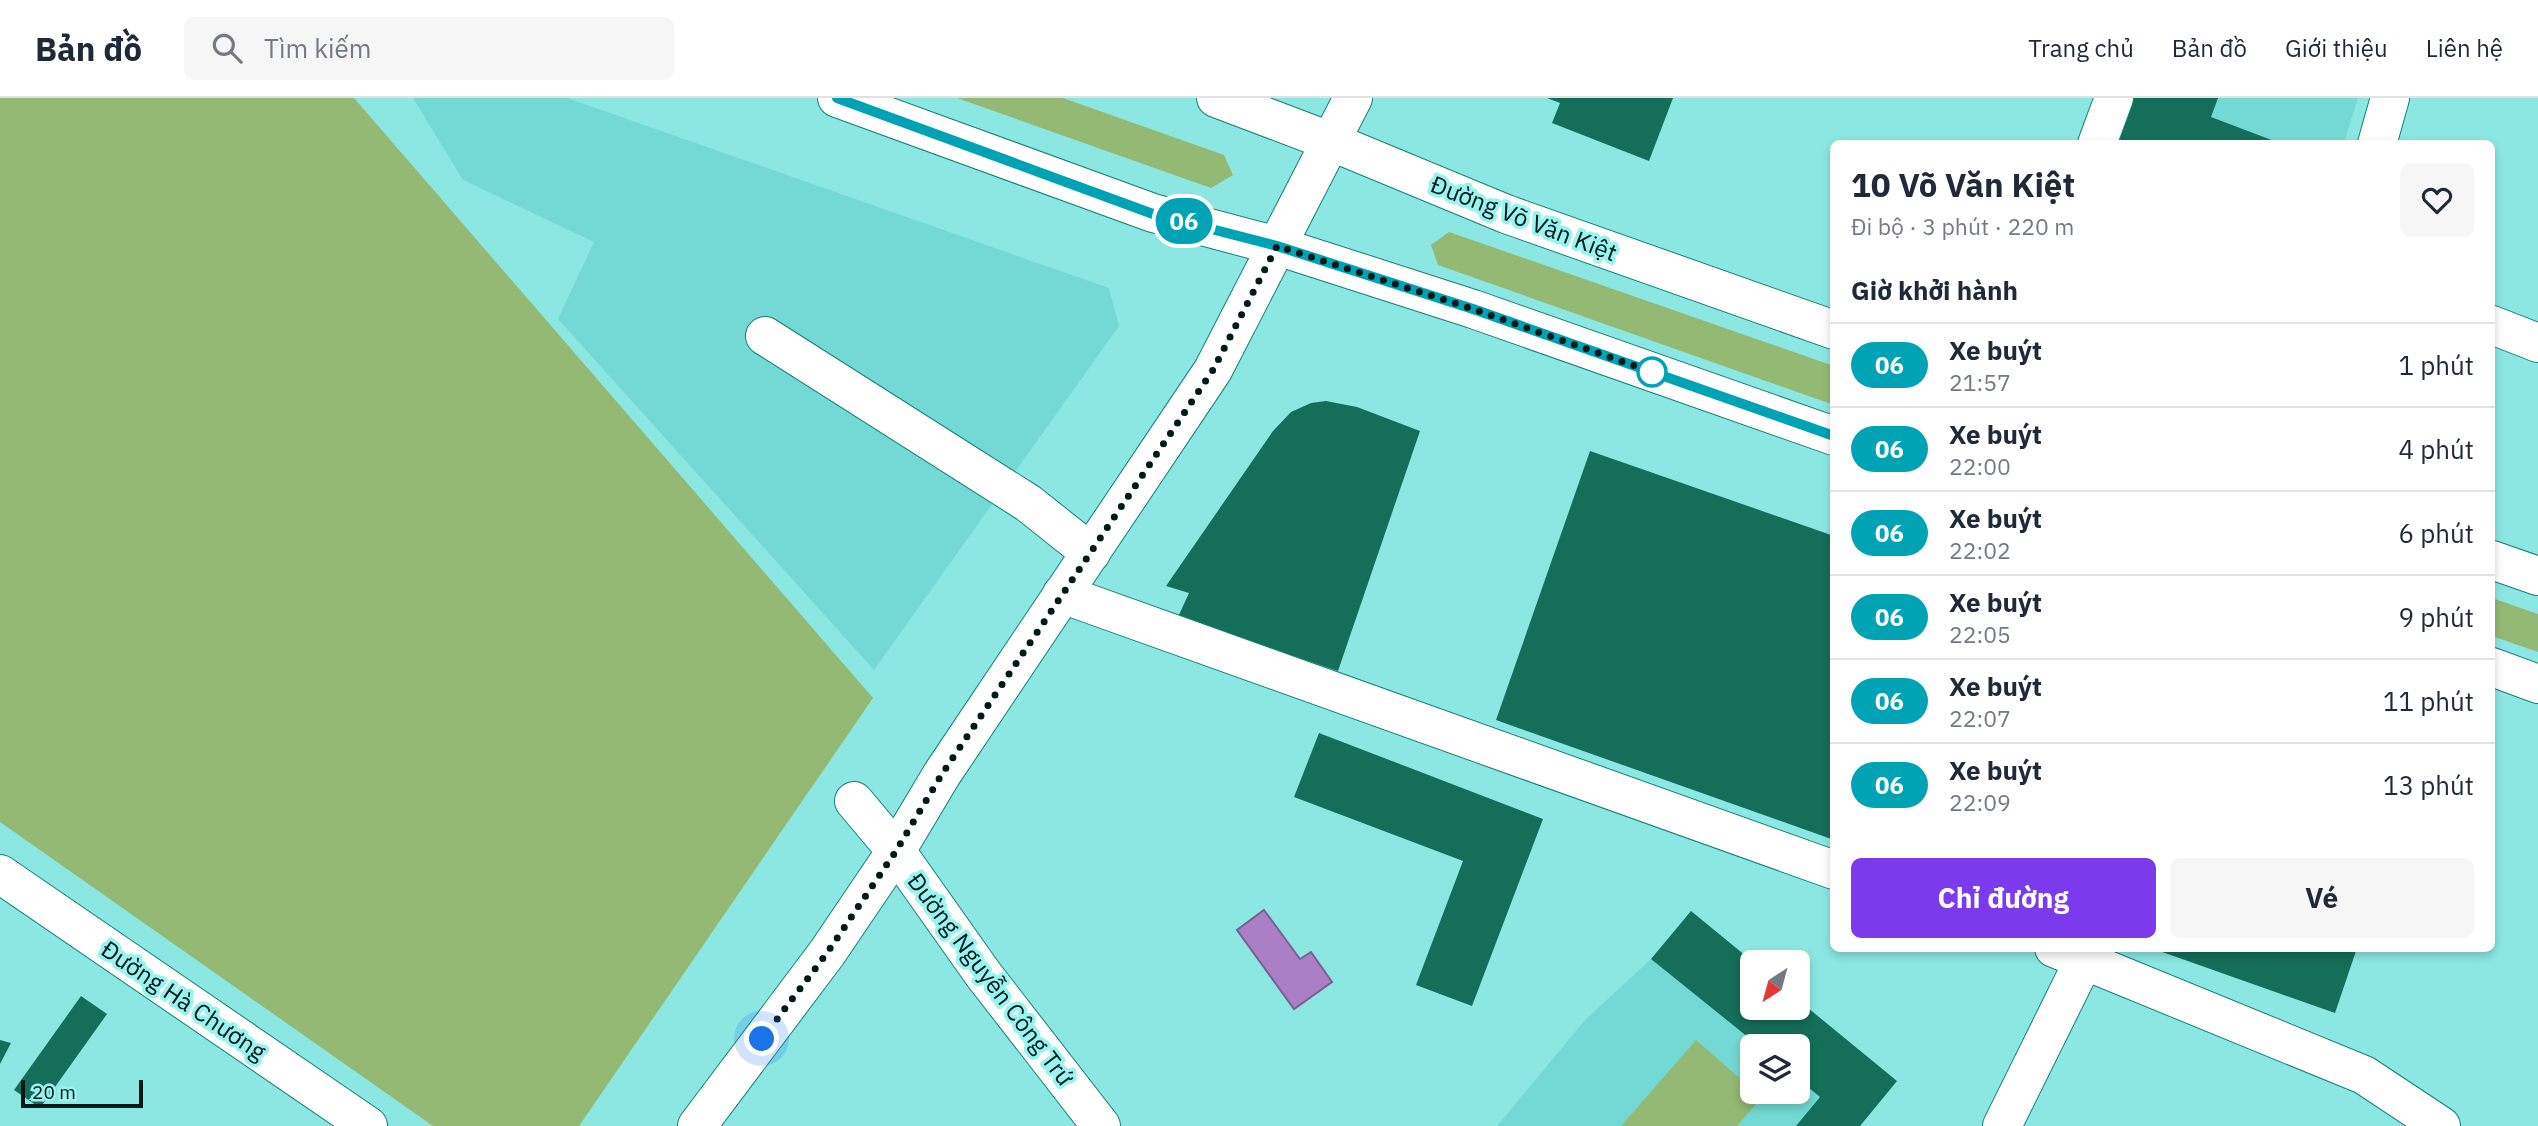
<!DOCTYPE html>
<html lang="vi">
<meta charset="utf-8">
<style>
body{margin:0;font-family:"IBM Plex Sans",sans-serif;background:#f6f6f7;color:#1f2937;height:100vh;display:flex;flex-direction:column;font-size:26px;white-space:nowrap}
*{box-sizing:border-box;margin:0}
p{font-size:23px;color:#747a83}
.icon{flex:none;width:38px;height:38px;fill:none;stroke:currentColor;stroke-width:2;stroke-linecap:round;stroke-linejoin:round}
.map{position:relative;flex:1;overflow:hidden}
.panel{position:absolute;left:1830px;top:42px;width:665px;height:812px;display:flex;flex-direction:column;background:#fff;border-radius:10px;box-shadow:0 4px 10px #0003}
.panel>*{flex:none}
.badge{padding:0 14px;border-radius:23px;font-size:24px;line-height:46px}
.needle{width:46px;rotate:216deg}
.fabs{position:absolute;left:1740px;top:852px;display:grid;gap:14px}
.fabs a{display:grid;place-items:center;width:70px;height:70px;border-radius:10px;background:#fff;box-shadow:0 4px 10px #0003;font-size:35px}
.scale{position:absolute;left:21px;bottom:18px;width:122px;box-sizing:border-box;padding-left:7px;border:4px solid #001a1a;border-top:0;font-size:19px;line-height:24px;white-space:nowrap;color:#001a1a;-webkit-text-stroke:5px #99f4f0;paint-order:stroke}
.you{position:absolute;width:35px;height:35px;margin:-18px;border:5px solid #fff;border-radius:50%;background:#1a73e8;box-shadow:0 0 0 10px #1a73e833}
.map>.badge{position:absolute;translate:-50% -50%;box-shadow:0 0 0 4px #fff}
h2{padding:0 21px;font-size:26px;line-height:63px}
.round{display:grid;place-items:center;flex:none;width:74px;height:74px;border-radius:10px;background:#f6f6f7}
.summary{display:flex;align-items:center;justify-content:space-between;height:119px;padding:0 21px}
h1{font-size:33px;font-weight:800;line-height:52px}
.action{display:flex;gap:14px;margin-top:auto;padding:14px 21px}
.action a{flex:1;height:80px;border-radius:10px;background:#7c3aed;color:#fff;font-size:28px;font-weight:800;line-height:80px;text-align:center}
.action a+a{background:#f6f6f7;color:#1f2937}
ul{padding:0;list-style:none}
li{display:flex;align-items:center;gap:21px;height:84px;padding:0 21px;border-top:2px solid #e0e1e3}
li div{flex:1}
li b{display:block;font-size:26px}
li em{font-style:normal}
li .badge{min-width:77px;font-weight:700;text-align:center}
header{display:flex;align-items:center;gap:42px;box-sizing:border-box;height:98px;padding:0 35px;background:#fff;border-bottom:2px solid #e0e1e3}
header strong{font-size:33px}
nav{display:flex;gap:38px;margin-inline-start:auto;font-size:24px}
.search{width:490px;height:63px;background:#f6f6f7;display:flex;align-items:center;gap:18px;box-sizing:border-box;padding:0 24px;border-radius:10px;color:#747a83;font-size:26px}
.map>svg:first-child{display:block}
.built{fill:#74d9d4;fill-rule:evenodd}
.green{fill:#94b974}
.water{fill:#ab7fc6;stroke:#786192;stroke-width:2}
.building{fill:#156e59}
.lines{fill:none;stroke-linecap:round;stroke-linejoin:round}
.minor-casing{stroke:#157e7b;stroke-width:40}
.major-casing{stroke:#157e7b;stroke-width:40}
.minor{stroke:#fff;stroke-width:38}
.major{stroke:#fff;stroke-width:38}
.line-casing{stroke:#fff;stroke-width:16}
.line{stroke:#00a3b4;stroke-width:10}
.walk{stroke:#001a1a;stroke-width:7;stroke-dasharray:0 12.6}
.stop-dot{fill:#fff;stroke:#00a3b4;stroke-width:3.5}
.labels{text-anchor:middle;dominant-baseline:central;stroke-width:7;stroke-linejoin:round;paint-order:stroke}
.street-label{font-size:24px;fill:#001a1a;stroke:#99f4f0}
</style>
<header>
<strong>Bản đồ</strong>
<div class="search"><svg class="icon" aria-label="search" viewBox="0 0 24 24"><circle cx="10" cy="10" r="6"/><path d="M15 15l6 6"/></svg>Tìm kiếm</div>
<nav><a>Trang chủ</a><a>Bản đồ</a><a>Giới thiệu</a><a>Liên hệ</a></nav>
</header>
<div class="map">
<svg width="2538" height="1028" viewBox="0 0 2538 1028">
<rect width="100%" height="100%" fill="#8ce7e3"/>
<g class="built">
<polygon points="413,0 567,0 1109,190 1119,228 874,572 558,221 594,144 463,82"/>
<polygon points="2126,0 2358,0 2344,45 2108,46"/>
<path d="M1691,813L1753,864L1752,910H1797V901L1897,983L1860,1028H1497L1584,923L1651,861ZM1752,948H1797V994H1752Z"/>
</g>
<g class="green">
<polygon points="0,0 354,0 873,600 579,1028 433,1028 0,724"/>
<polygon points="957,0 1063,0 1224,57 1233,77 1211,90"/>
<polygon points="1449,134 1834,268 1834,307 1438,167 1431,147"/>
<polygon points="2492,500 2538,516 2538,554 2492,538"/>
<polygon points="1696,942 1752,991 1752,994 1756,994 1762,999 1737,1028 1621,1028"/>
</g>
<polygon class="water" points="1264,812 1300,861 1311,854 1332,884 1294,911 1237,832"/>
<g class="building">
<polygon points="1547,0 1673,0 1649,63 1552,25 1560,5"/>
<polygon points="2131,0 2218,0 2211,19 2282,46 2122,46 2118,35"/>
<polygon points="1326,303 1357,309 1420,333 1338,573 1178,519 1189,495 1166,488 1273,333 1291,314 1311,305"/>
<polygon points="1590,353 1834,438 1834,742 1496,622"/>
<polygon points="1319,635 1543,721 1472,908 1416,887 1463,763 1294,699"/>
<polygon points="1691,813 1752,863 1752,910 1797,910 1797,901 1897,983 1860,1028 1796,1028 1820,999 1797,980 1797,948 1759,948 1651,861"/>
<polygon points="2151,850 2357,850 2335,915"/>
<polygon points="81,898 107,916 40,1010 14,992"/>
<polygon points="0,942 11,945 0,966"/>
</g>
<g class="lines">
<g class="minor-casing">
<g id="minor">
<polyline points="2097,46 2114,0"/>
<polyline points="2377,46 2390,0"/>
<polyline points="2492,227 2538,245"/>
<polyline points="765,238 1028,405 1091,455"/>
<polyline points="1062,496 1834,772"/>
<polyline points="854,703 896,753 983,876 1101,1028"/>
<polyline points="0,776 368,1028"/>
<polyline points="2054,850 2364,977 2441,1028"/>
<polyline points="697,1028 827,855 896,753 942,676 1213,272 1353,0"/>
<polyline points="2002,1028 2090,850"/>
</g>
</g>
<g class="major-casing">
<g id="major">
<polyline points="837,0 1153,115 1277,148 1473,211 1834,338"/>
<polyline points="1216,0 1332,44 1506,116 1834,232"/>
<polyline points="2492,462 2538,478"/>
<polyline points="2492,569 2538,586"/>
</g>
</g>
<use href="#minor" class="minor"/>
<use href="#major" class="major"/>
</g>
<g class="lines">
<g class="line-casing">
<polyline id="line" points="837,0 1153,116 1277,148 1473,211 1834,338"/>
</g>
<use href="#line" class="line"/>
<polyline class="walk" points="762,941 827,855 896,753 942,676 1213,272 1277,148 1473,211 1652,274"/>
</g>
<circle class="stop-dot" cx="1652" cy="274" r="14"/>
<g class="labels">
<g class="street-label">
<text transform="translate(1524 120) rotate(21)">Đường Võ Văn Kiệt</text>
<text transform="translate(991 881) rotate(53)">Đường Nguyễn Công Trứ</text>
<text transform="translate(184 902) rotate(34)">Đường Hà Chương</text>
</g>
</g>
</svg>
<div class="fabs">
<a><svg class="needle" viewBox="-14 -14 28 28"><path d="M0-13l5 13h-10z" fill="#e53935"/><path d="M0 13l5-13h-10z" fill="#747a83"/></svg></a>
<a><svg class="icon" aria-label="layers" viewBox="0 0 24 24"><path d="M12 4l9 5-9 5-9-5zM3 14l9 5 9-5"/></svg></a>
</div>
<div class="scale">20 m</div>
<div class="you" style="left:762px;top:941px"></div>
<b class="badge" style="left:1184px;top:123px;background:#00a3b4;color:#fff">06</b>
<section class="panel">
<div class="summary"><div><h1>10 Võ Văn Kiệt</h1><p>Đi bộ · 3 phút · 220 m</p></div><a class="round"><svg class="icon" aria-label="heart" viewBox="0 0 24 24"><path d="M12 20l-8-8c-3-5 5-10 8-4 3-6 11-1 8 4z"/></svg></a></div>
<h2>Giờ khởi hành</h2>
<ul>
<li><span class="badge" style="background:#00a3b4;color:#fff">06</span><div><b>Xe buýt</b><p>21:57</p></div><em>1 phút</em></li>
<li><span class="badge" style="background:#00a3b4;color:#fff">06</span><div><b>Xe buýt</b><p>22:00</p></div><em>4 phút</em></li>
<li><span class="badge" style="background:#00a3b4;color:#fff">06</span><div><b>Xe buýt</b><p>22:02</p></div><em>6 phút</em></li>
<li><span class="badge" style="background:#00a3b4;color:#fff">06</span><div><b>Xe buýt</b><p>22:05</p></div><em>9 phút</em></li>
<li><span class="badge" style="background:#00a3b4;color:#fff">06</span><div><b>Xe buýt</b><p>22:07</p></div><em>11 phút</em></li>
<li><span class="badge" style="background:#00a3b4;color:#fff">06</span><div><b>Xe buýt</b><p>22:09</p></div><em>13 phút</em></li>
</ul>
<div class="action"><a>Chỉ đường</a><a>Vé</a></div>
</section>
</div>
